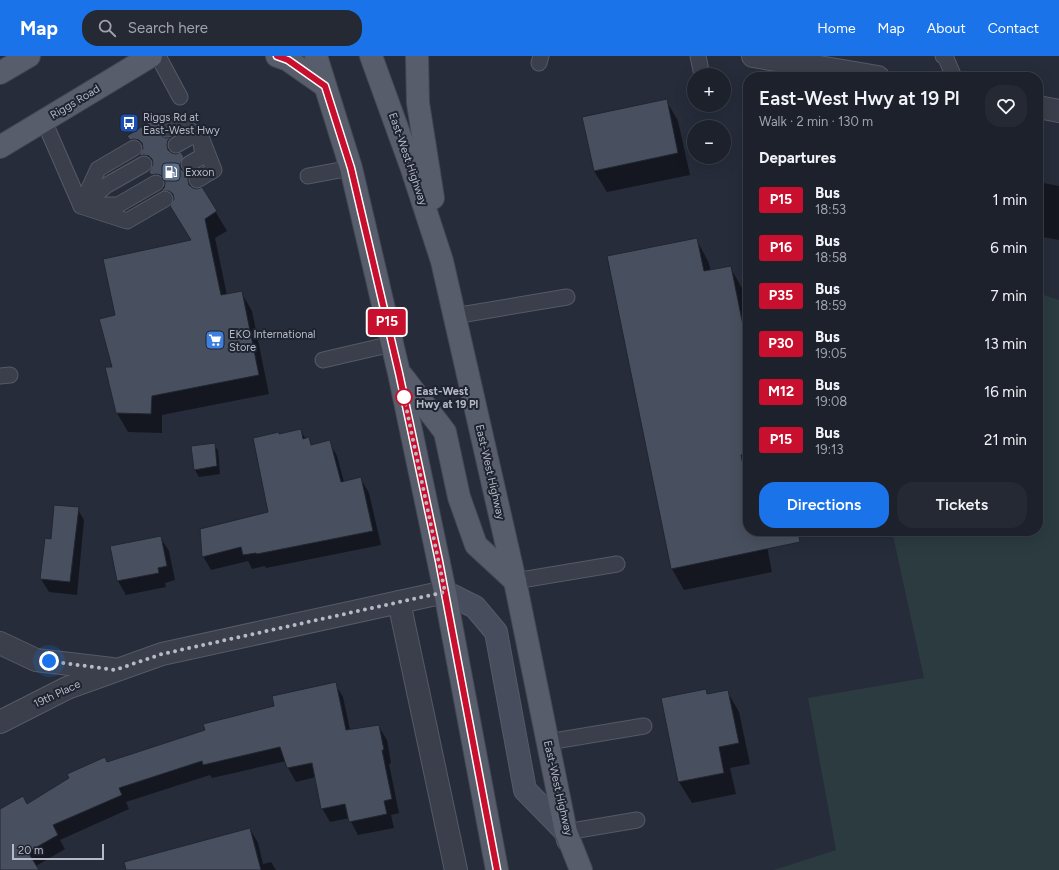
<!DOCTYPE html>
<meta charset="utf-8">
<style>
body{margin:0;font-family:Figtree,sans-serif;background:#252934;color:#f1f3f6;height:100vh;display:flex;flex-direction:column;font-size:15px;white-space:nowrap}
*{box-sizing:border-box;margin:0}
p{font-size:13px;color:#a0a3a9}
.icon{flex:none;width:22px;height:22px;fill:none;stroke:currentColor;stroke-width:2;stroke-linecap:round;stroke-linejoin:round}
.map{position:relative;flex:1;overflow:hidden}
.details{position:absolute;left:743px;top:16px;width:300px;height:464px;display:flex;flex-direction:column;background:#1c212c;border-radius:16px;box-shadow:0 4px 16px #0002,0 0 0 1px #3a3e48}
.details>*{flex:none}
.badge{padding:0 8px;border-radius:3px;font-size:14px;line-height:26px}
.tools{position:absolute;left:687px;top:12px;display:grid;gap:8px}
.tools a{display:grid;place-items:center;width:44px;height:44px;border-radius:50%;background:#1c212c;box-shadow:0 4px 16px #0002,0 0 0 1px #3a3e48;font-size:20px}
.scale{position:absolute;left:12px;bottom:10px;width:92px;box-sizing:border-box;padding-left:4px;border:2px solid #b5bac6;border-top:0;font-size:11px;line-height:14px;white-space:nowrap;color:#b5bac6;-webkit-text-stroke:3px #1f2430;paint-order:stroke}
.you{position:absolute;width:20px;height:20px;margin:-10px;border:3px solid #fff;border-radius:50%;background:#1a73e8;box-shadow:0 0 0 6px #1a73e833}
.map>.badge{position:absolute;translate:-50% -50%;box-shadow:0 0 0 2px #fff}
h2{padding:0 16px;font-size:15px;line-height:36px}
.round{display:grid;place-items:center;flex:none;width:42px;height:42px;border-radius:16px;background:#252934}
.headline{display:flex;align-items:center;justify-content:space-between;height:68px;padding:0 16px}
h1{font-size:19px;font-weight:600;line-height:30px}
.cta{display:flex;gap:8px;margin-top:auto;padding:8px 16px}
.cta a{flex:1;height:46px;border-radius:16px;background:#1a73e8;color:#fff;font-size:16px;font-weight:600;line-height:46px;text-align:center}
.cta a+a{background:#252934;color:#f1f3f6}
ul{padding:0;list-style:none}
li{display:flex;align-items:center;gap:12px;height:48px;padding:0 16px}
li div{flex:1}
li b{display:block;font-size:15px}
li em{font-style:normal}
li .badge{min-width:44px;font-weight:700;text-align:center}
header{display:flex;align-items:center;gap:24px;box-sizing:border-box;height:56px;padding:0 20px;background:#1a73e8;color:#fff}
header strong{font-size:19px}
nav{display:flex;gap:22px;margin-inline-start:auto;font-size:14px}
.search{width:280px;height:36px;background:#252934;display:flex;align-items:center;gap:10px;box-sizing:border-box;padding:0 14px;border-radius:16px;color:#a0a3a9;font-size:15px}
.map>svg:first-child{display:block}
.green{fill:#2b3b3f}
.shadow{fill:#0007}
.building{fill:#484f5e;stroke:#212632}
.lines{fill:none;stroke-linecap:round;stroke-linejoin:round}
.lane-casing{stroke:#555a66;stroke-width:17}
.street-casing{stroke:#555a66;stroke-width:24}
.secondary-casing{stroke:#555a66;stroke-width:24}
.primary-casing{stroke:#434854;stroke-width:24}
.lane{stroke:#3a3f4b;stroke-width:15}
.street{stroke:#3a3f4b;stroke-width:22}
.secondary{stroke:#484d5d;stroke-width:22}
.primary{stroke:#585d6b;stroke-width:22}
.line-casing{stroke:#fff;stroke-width:9}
.line{stroke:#c8102e;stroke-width:6}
.walk{stroke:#b5bac6;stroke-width:4;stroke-dasharray:0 7.2}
.stop-dot{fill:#fff;stroke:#c8102e;stroke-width:2}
.labels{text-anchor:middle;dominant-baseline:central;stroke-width:4;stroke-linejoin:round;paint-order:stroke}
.street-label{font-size:11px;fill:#b5bac6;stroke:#1f2430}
.poi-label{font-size:11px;fill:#b5bac6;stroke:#1f2430;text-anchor:start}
.stop-label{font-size:11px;font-weight:bold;fill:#b5bac6;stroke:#1f2430;text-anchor:start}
</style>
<header>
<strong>Map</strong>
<div class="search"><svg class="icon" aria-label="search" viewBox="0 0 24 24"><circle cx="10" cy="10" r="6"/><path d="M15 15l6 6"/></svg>Search here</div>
<nav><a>Home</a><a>Map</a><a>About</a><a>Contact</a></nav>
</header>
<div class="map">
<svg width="1059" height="814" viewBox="0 0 1059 814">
<rect width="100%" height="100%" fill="#262c3a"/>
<polygon class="green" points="1038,237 1059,244 1059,814 774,814 836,794 808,642 924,622 892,475 1038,475"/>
<g class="shadow">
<polygon points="666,44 678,65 690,119 607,136 594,115"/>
<polygon points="159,61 227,175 215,182 227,239 241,236 252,255 269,338 162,359 162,377 128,376 117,357 114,312 116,259 192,185 128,80"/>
<polygon points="1038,126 1059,130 1059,184 1038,180"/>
<polygon points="696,183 708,205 711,215 730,211 742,232 748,259 748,475 764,475 772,516 684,534 672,513"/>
<polygon points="300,374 306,383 308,382 312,390 329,386 337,400 344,426 361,423 369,437 381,489 266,512 265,510 252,513 248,505 211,514 203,500 270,457 279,379"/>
<polygon points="214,388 218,395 220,418 199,421 195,414"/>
<polygon points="77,452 84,464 77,539 49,536 41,523 52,484"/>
<polygon points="160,481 169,495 175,524 165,527 166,531 126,539 118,525"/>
<polygon points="335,628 343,641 350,674 379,671 387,684 391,707 389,708 399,757 391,759 394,772 358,779 349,762 330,766 322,752 316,721 296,726 288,712 286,705 212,722 210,719 126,746 129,753 60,784 65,793 36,810 38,814 0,814 0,765 107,707 275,651"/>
<polygon points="705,634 708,639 727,635 739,656 750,708 730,712 736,738 692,747 679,726"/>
<polygon points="250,773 258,787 263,808 271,806 276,814 139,814"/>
</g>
<g class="building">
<polygon points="667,43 678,97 594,115 582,61"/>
<polygon points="159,60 162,66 158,72 159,78 162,80 166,82 172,81 168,84 167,89 168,94 172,97 176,98 181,96 184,101 180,108 181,113 185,116 193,116 189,119 188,124 189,129 193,132 197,133 202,131 217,155 205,163 221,239 242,235 259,319 152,340 151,358 116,357 105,311 112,311 99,263 115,259 103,203 191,184 170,150 174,143 173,138 169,135 160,135 164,132 165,127 164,122 160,119 156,118 151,119 149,116 153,108 152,103 149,100 144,99 139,100 143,92 142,87 139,84 134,83 130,84 127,80"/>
<polygon points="697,182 704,215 731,210 748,294 748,397 741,399 748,432 748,475 798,475 800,486 671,513 607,200"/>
<polygon points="301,373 303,383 309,381 311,389 330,384 341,426 361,421 373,475 257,498 256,497 243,499 241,491 202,501 200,473 268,456 253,382 279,376 279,378"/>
<polygon points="215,387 217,410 194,414 191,390"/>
<polygon points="54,449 79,451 70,526 40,523 45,482 51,483"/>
<polygon points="161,480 167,510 158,512 159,517 117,525 110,490"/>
<polygon points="336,626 346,674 379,669 384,694 382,694 392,743 384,745 387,758 349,766 345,748 321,753 312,707 287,712 280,691 203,709 202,705 119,732 122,739 53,769 58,779 28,796 39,814 0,814 0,753 23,740 27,748 69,722 67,718 105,701 107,706 205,674 203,668 274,650 272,640"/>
<polygon points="706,633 707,638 728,634 739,687 719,691 724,717 678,726 661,642"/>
<polygon points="250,772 261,814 126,814 124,806"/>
</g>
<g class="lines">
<g class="lane-casing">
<g id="lane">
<polyline points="158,0 180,41"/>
<polyline points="698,0 702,19"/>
<polyline points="943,0 945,0 954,21"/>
<polyline points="539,7 541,0"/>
<polyline points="44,65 81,150 127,165 165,143"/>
<polyline points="167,73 178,67 201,81 214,114 197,124"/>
<polyline points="176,89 190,81 201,81"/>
<polyline points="189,108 203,100 201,86"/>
<polyline points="308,120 351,112"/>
<polyline points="84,148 107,129 144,108"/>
<polyline points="92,149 118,149 156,127"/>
<polyline points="81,150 98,113 134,92"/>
<polyline points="454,260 567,241"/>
<polyline points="323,304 392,288"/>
<polyline points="0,320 10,319"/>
<polyline points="515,525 617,508"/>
<polyline points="548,686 644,670"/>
<polyline points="566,776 637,764"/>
</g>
</g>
<g class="street-casing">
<g id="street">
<polyline points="753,0 878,21"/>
<polyline points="1038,51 1059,55"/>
<polyline points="399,546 456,814"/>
<polyline points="0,587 36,604 112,613"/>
<polyline points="0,666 67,632 162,598 445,536"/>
</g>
</g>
<g class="secondary-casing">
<polyline id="secondary" points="445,536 475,551 496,576 525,734 566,776 568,784"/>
</g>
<g class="primary-casing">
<g id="primary">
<polyline points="277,0 288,4 325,30"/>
<polyline points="316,0 351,112 399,317 445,536 497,814"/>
<polyline points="371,0 412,113 442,205 515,525 566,776 581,814"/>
<polyline points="417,0 418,47 433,142"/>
<polyline points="0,17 29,0"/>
<polyline points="0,91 151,0"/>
<polyline points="403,321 445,376 459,441 476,489 515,525"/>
</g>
</g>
<use href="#lane" class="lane"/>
<use href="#street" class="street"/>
<use href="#secondary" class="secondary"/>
<use href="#primary" class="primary"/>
</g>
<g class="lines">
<g class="line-casing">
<polyline id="line" points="277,0 288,4 325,30 351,112 399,317 439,505 497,814"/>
</g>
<use href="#line" class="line"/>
<polyline class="walk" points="49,605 115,614 162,598 445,536 404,341"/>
</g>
<defs>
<g id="bus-square" transform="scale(1)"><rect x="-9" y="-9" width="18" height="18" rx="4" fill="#1a4fb4" stroke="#1f2430"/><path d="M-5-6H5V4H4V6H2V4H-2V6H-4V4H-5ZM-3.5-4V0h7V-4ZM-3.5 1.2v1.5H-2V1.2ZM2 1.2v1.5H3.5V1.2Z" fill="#fff"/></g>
<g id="fuel-square" transform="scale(1)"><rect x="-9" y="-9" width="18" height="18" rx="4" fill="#5c6f8a" stroke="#1f2430"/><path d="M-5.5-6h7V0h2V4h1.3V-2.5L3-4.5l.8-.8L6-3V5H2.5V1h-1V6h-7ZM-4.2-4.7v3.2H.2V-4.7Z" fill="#fff"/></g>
<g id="supermarket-square" transform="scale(1)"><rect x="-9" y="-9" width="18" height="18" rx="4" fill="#3f7fe0" stroke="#1f2430"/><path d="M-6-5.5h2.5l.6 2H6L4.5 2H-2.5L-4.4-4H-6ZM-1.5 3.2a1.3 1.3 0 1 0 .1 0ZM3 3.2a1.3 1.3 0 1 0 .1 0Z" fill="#fff"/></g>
</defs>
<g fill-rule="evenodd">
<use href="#bus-square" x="129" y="67"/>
<use href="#fuel-square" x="171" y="116"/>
<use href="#supermarket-square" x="215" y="284"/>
</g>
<circle class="stop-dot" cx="404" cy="341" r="8"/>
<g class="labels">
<g class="street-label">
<text transform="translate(75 46) rotate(-31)">Riggs Road</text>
<text transform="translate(408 103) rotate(71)">East-West Highway</text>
<text transform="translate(490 416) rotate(77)">East-West Highway</text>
<text transform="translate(57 638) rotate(-25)">19th Place</text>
<text transform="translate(558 732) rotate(77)">East-West Highway</text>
</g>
<g class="poi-label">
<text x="143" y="61">Riggs Rd at<tspan x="143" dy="13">East-West Hwy</tspan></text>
<text x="185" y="116">Exxon</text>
<text x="229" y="278">EKO International<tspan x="229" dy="13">Store</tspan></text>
</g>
<g class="stop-label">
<text x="416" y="335">East-West<tspan x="416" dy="13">Hwy at 19 Pl</tspan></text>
</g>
</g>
</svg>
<div class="tools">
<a>+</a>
<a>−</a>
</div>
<div class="scale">20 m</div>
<div class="you" style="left:49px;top:605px"></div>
<b class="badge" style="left:387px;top:266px;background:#c8102e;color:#fff">P15</b>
<section class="details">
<div class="headline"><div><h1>East-West Hwy at 19 Pl</h1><p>Walk · 2 min · 130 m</p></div><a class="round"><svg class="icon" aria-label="heart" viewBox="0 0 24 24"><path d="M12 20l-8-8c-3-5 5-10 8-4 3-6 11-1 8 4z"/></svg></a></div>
<h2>Departures</h2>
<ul>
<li><span class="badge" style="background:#c8102e;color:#fff">P15</span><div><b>Bus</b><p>18:53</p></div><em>1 min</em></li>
<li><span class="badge" style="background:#c8102e;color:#fff">P16</span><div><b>Bus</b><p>18:58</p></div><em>6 min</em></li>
<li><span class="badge" style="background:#c8102e;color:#fff">P35</span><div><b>Bus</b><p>18:59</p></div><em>7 min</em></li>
<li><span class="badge" style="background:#c8102e;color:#fff">P30</span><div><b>Bus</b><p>19:05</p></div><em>13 min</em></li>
<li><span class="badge" style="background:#c8102e;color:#fff">M12</span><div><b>Bus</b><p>19:08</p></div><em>16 min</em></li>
<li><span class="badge" style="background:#c8102e;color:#fff">P15</span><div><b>Bus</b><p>19:13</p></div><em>21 min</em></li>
</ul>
<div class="cta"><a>Directions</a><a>Tickets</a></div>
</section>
</div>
